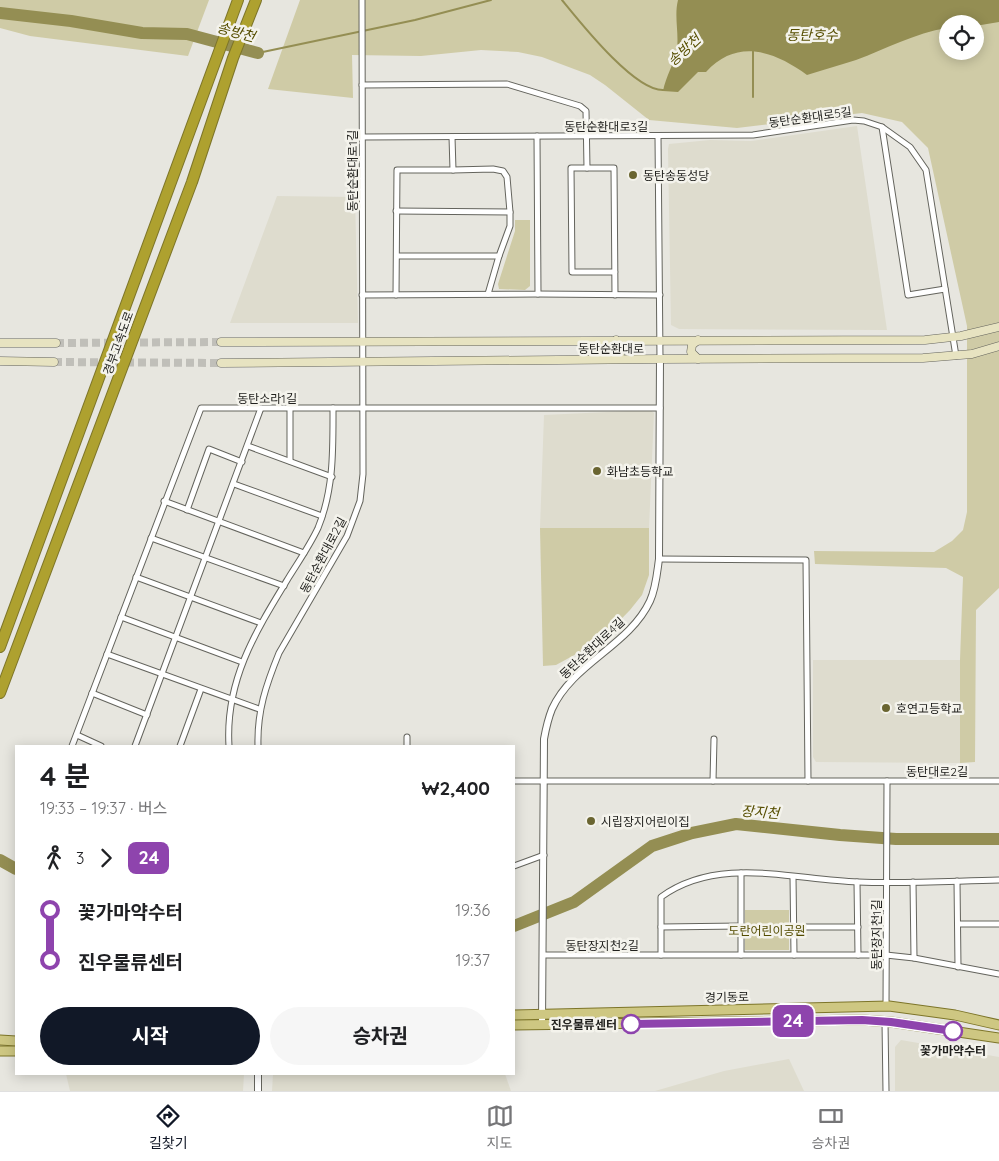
<!DOCTYPE html>
<html lang="ko">
<meta charset="utf-8">
<style>
body{margin:0;font-family:Quicksand,"Noto Sans KR",sans-serif;background:#f6f6f6;color:#202124;height:100vh;display:flex;flex-direction:column;font-size:19px;white-space:nowrap}
*{box-sizing:border-box;margin:0}
p{font-size:16px;color:#757577}
.icon{flex:none;width:28px;height:28px;fill:none;stroke:currentColor;stroke-width:2;stroke-linecap:round;stroke-linejoin:round}
.map{position:relative;flex:1;overflow:hidden}
.panel{position:absolute;left:15px;top:745px;width:500px;height:330px;display:flex;flex-direction:column;background:#fff;border-radius:0px;box-shadow:0 2px 12px #0003}
.panel>*{flex:none}
.badge{padding:0 10px;border-radius:8px;font-size:18px;line-height:32px}
.tools{position:absolute;left:939px;top:15px;display:grid;gap:10px}
.tools a{display:grid;place-items:center;width:45px;height:45px;border-radius:50%;background:#fff;box-shadow:0 2px 12px #0003;font-size:25px}
.map>.badge{position:absolute;translate:-50% -50%;box-shadow:0 0 0 2px #fff}
.legs{display:flex;align-items:center;gap:8px;height:55px;padding:0 25px;font-size:16px}
.legs p{margin-inline-start:auto}
.overview{display:flex;align-items:center;justify-content:space-between;height:85px;padding:0 25px}
h1{font-size:28px;font-weight:700;line-height:38px}
.cta{display:flex;gap:10px;margin-top:auto;padding:10px 25px}
.cta a{flex:1;height:58px;border-radius:30px;background:#111827;color:#fff;font-size:20px;font-weight:700;line-height:58px;text-align:center}
.cta a+a{background:#f6f6f6;color:#202124}
ul{padding:0 25px;list-style:none}
li{display:flex;align-items:center;gap:18px;height:50px;font-size:19px}
li i{display:grid;place-items:center;width:8px;height:100%;margin:0 6px;background:currentColor}
li i::after{content:'';width:12px;height:12px;margin:-6px;border:4px solid;border-radius:50%;background:#fff}
li p{margin-inline-start:auto}
li:first-child i{background:linear-gradient(#0000 50%,currentColor 0)}
li:last-child i{background:linear-gradient(currentColor 50%,#0000 0)}
.dock{display:flex;justify-content:space-around;align-items:center;height:70px;border-top:1px solid #e0e0e0;background:#fff;font-size:14px;color:#757577}
.dock a{display:grid;justify-items:center;gap:2px}
.dock .selected{color:#111827}
.map>svg:first-child{display:block}
.built{fill:#dedcce}
.green{fill:#cfcba6;fill-rule:evenodd}
.water{fill:#948e53}
.lines{fill:none;stroke-linecap:round;stroke-linejoin:round}
.stream{stroke:#948e53;stroke-width:2}
.river{stroke:#948e53;stroke-width:12}
.secondary-tunnel{stroke:#c0bfb9;stroke-width:8;stroke-dasharray:8 4;stroke-linecap:butt}
.minor-casing{stroke:#64645d;stroke-width:7}
.tertiary-casing{stroke:#64645d;stroke-width:8}
.secondary-casing{stroke:#64645d;stroke-width:9}
.primary-casing{stroke:#7d7529;stroke-width:11}
.motorway-casing{stroke:#7d7529;stroke-width:12}
.minor{stroke:#fff;stroke-width:5}
.tertiary{stroke:#fff;stroke-width:6}
.secondary{stroke:#e7e3c1;stroke-width:8}
.primary{stroke:#cec782;stroke-width:9}
.motorway{stroke:#aea12f;stroke-width:10}
.line-1-casing{stroke:#fff;stroke-width:11}
.line-1{stroke:#8e44ad;stroke-width:8}
.poi-dot{fill:#6a6531;stroke:#f4f3ec;stroke-width:2}
.stop-1-dot{fill:#fff;stroke:#8e44ad;stroke-width:2.5}
.labels{text-anchor:middle;dominant-baseline:central;stroke-width:5;stroke-linejoin:round;paint-order:stroke}
.street-label{font-size:12px;fill:#22221f;stroke:#f4f3ec}
.poi-label{font-size:12px;fill:#22221f;stroke:#f4f3ec;text-anchor:start}
.park-label{font-size:12px;fill:#544c00;stroke:#f4f3ec}
.stop-label{font-size:12px;font-weight:bold;fill:#22221f;stroke:#f4f3ec;text-anchor:end}
.water-label{font-size:14px;font-style:italic;fill:#564e00;stroke:#f4f3ec}
</style>
<div class="map">
<svg width="999" height="1091" viewBox="0 0 999 1091">
<rect width="100%" height="100%" fill="#e7e6df"/>
<g class="built">
<polygon points="857,126 887,330 679,329 671,325 668,149 669,144 710,140 751,141"/>
<polygon points="277,196 355,197 358,323 230,323"/>
<polygon points="650,410 654,413 649,528 540,528 544,415"/>
<polygon points="813,660 960,660 960,763 816,762 813,757"/>
<polygon points="901,1040 999,1057 999,1091 895,1091 895,1047"/>
<polygon points="789,1059 804,1091 655,1091 724,1071"/>
<polygon points="66,1074 244,1074 243,1091 70,1091"/>
<polygon points="273,1074 505,1074 511,1091 272,1091"/>
</g>
<g class="green">
<polygon points="0,0 209,0 188,56 30,36 0,28"/>
<path d="M300,0H999V588L976,610L975,762L960,763V660L963,577L946,568L815,564L814,551L934,552L952,541L963,530L967,512V326L928,148L902,122L862,113L737,128L649,120L605,85L590,75L542,57L518,52L481,50L421,56L352,55L353,98L268,89ZM948,24H975V51H948Z"/>
<polygon points="515,220 530,220 530,286 525,290 499,289 498,284 515,231"/>
<polygon points="540,528 649,528 649,575 642,595 630,610 600,641 556,665 543,666"/>
<rect x="745" y="910" width="44" height="40"/>
</g>
<path class="water" d="M678,0H999V22L975,26V24H948L947,28C915,33 886,49 856,60C840,65 823,70 807,75C774,51 737,38 706,72H698L678,92L663,91C666,76 674,64 677,49C679,32 674,16 678,0Z"/>
<g class="lines">
<g class="stream">
<path d="M562,0C580,22 635,92 664,90"/>
<polyline points="753,51 753,97"/>
<polyline points="258,53 415,20 491,0"/>
</g>
<g class="river">
<polyline points="0,13 71,21 142,33 187,34 258,53"/>
<polyline points="0,860 16,869"/>
<polyline points="514,926 574,902 652,846 692,833 736,824 840,835 896,839 999,839"/>
</g>
<g class="secondary-tunnel">
<polyline points="56,343 221,342"/>
<polyline points="54,362 221,363"/>
</g>
<g class="minor-casing">
<g id="minor">
<polyline points="362,85 507,84 580,106 586,111 587,168"/>
<polyline points="882,127 908,295 945,289"/>
<polyline points="658,136 660,359"/>
<polyline points="362,137 753,135 853,120 864,121 882,127 910,147 926,170 956,356"/>
<polyline points="453,170 493,169 503,171 507,177 510,212"/>
<polyline points="396,211 510,212 510,226 499,256 397,256"/>
<path d="M615,272H572L571,168H614C614,210 615,252 615,295"/>
<polyline points="488,294 499,256"/>
<polyline points="538,294 660,295"/>
<polyline points="362,295 538,294 537,136"/>
<polyline points="396,295 397,170 453,170 452,137"/>
<polyline points="248,446 332,477"/>
<polyline points="290,461 290,408"/>
<polyline points="234,484 322,516"/>
<polyline points="164,501 304,553"/>
<polyline points="187,510 209,449 242,462"/>
<polyline points="151,538 284,586"/>
<polyline points="659,559 806,560 808,781"/>
<polyline points="136,577 261,623"/>
<polyline points="121,617 242,662"/>
<polyline points="107,654 259,709"/>
<polyline points="92,693 147,715"/>
<polyline points="77,735 101,746"/>
<polyline points="72,746 201,408 660,408"/>
<polyline points="135,746 261,408"/>
<polyline points="180,746 201,689"/>
<path d="M229,746C225,680 256,631 289,577C299,561 310,545 318,528C334,489 333,449 333,408"/>
<path d="M258,746C257,711 266,685 279,653L347,536L360,501L363,474L362,0"/>
<polyline points="407,746 407,737"/>
<polyline points="514,781 999,781"/>
<polyline points="713,781 714,739"/>
<polyline points="514,866 544,855"/>
<polyline points="741,873 741,955"/>
<polyline points="793,877 794,955"/>
<polyline points="957,881 958,967"/>
<polyline points="857,882 858,955"/>
<polyline points="913,882 914,958"/>
<polyline points="958,924 999,924"/>
<polyline points="661,927 741,926"/>
<polyline points="794,927 858,927"/>
<polyline points="543,955 886,955 914,958 999,974"/>
<path d="M661,955V897C719,855 793,880 858,882C905,884 952,881 999,880"/>
<polyline points="886,1006 887,781"/>
<polyline points="885,1022 886,1091"/>
</g>
</g>
<g class="tertiary-casing">
<g id="tertiary">
<path d="M542,1025L544,739C546,728 548,719 552,709C573,663 629,646 650,601C656,588 657,573 659,559L660,359"/>
<polyline points="258,1091 258,1074"/>
</g>
</g>
<g class="secondary-casing">
<g id="secondary">
<polyline points="221,342 925,340 961,336 999,327"/>
<polyline points="0,343 56,343"/>
<polyline points="608,355 620,354 621,347 616,340"/>
<polyline points="698,359 691,352 692,345 698,340"/>
<polyline points="0,361 54,362"/>
<polyline points="221,363 660,359 923,358 972,354 999,346"/>
</g>
</g>
<g class="primary-casing">
<g id="primary">
<polyline points="514,1015 889,1006 955,1015 999,1025"/>
<polyline points="514,1025 862,1020 891,1022 999,1038"/>
<polyline points="0,1040 16,1041"/>
<polyline points="0,1051 16,1051"/>
</g>
</g>
<g class="motorway-casing">
<g id="motorway">
<polyline points="0,647 238,0"/>
<polyline points="0,693 192,182 233,58 256,0"/>
</g>
</g>
<use href="#minor" class="minor"/>
<use href="#tertiary" class="tertiary"/>
<use href="#secondary" class="secondary"/>
<use href="#primary" class="primary"/>
<use href="#motorway" class="motorway"/>
</g>
<g class="lines">
<g class="line-1-casing">
<polyline id="line-1" points="631,1024 862,1020 891,1022 953,1031"/>
</g>
<use href="#line-1" class="line-1"/>
</g>
<g class="poi-dot">
<circle cx="633" cy="175" r="5"/>
<circle cx="597" cy="471" r="5"/>
<circle cx="886" cy="708" r="5"/>
<circle cx="591" cy="821" r="5"/>
</g>
<g class="stop-1-dot">
<circle cx="631" cy="1024" r="9"/>
<circle cx="953" cy="1031" r="9"/>
</g>
<g class="labels">
<g class="street-label">
<text transform="translate(810 117) rotate(-8)">동탄순환대로5길</text>
<text x="606" y="126">동탄순환대로3길</text>
<text transform="translate(352 171) rotate(-90)">동탄순환대로1길</text>
<text transform="translate(118 343) rotate(-70)">경부고속도로</text>
<text x="611" y="348">동탄순환대로</text>
<text x="267" y="398">동탄소라1길</text>
<text transform="translate(323 555) rotate(-62)">동탄순환대로2길</text>
<text transform="translate(592 648) rotate(-43)">동탄순환대로4길</text>
<text x="937" y="771">동탄대로2길</text>
<text transform="translate(876 935) rotate(-90)">동탄장지천1길</text>
<text x="602" y="945">동탄장지천2길</text>
<text transform="translate(727 997) rotate(-1)">경기동로</text>
</g>
<g class="poi-label">
<text x="643" y="175">동탄송동성당</text>
<text x="607" y="471">화남초등학교</text>
<text x="896" y="708">호연고등학교</text>
<text x="601" y="821">시립장지어린이집</text>
</g>
<g class="park-label">
<text x="767" y="930">도란어린이공원</text>
</g>
<g class="stop-label">
<text x="617" y="1024">진우물류센터</text>
<text x="953" y="1050" text-anchor="middle">꽃가마약수터</text>
</g>
<g class="water-label">
<text transform="translate(236 32) rotate(15)">송방천</text>
<text x="812" y="35">동탄호수</text>
<text transform="translate(684 50) rotate(-43)">송방천</text>
<text transform="translate(760 812) rotate(4)">장지천</text>
</g>
</g>
</svg>
<div class="tools">
<a><svg class="icon" aria-label="locate" viewBox="0 0 24 24"><circle cx="12" cy="12" r="6"/><path d="M12 2v4M12 18v4M2 12h4M18 12h4"/></svg></a>
</div>
<b class="badge" style="left:793px;top:1021px;background:#8e44ad;color:#fff">24</b>
<section class="panel">
<div class="overview"><div><h1>4 분</h1><p>19:33 – 19:37 · 버스</p></div><b>₩2,400</b></div>
<div class="legs"><svg class="icon" aria-label="walk" viewBox="0 0 24 24"><circle cx="13" cy="4" r="2"/><path d="M13 8l-2 6 4 7M11 14l-3 7M7 12l3-4h3l4 4"/></svg>3<svg class="icon" aria-label="forward" viewBox="0 0 24 24"><path d="M9 5l7 7-7 7"/></svg><b class="badge" style="background:#8e44ad;color:#fff">24</b></div>
<ul>
<li><i style="color:#8e44ad"></i><b>꽃가마약수터</b><p>19:36</p></li>
<li><i style="color:#8e44ad"></i><b>진우물류센터</b><p>19:37</p></li>
</ul>
<div class="cta"><a>시작</a><a>승차권</a></div>
</section>
</div>
<nav class="dock">
<a class="selected"><svg class="icon" aria-label="directions" viewBox="0 0 24 24"><path d="M12 3l9 9-9 9-9-9zM9 14v-3h6M13 9l2 2-2 2"/></svg>길찾기</a>
<a><svg class="icon" aria-label="map" viewBox="0 0 24 24"><path d="M3 6l6-2 6 2 6-2v14l-6 2-6-2-6 2zM9 4v14M15 6v14"/></svg>지도</a>
<a><svg class="icon" aria-label="tickets" viewBox="0 0 24 24"><path d="M3 7h18v10H3zM15 7v10"/></svg>승차권</a>
</nav>
